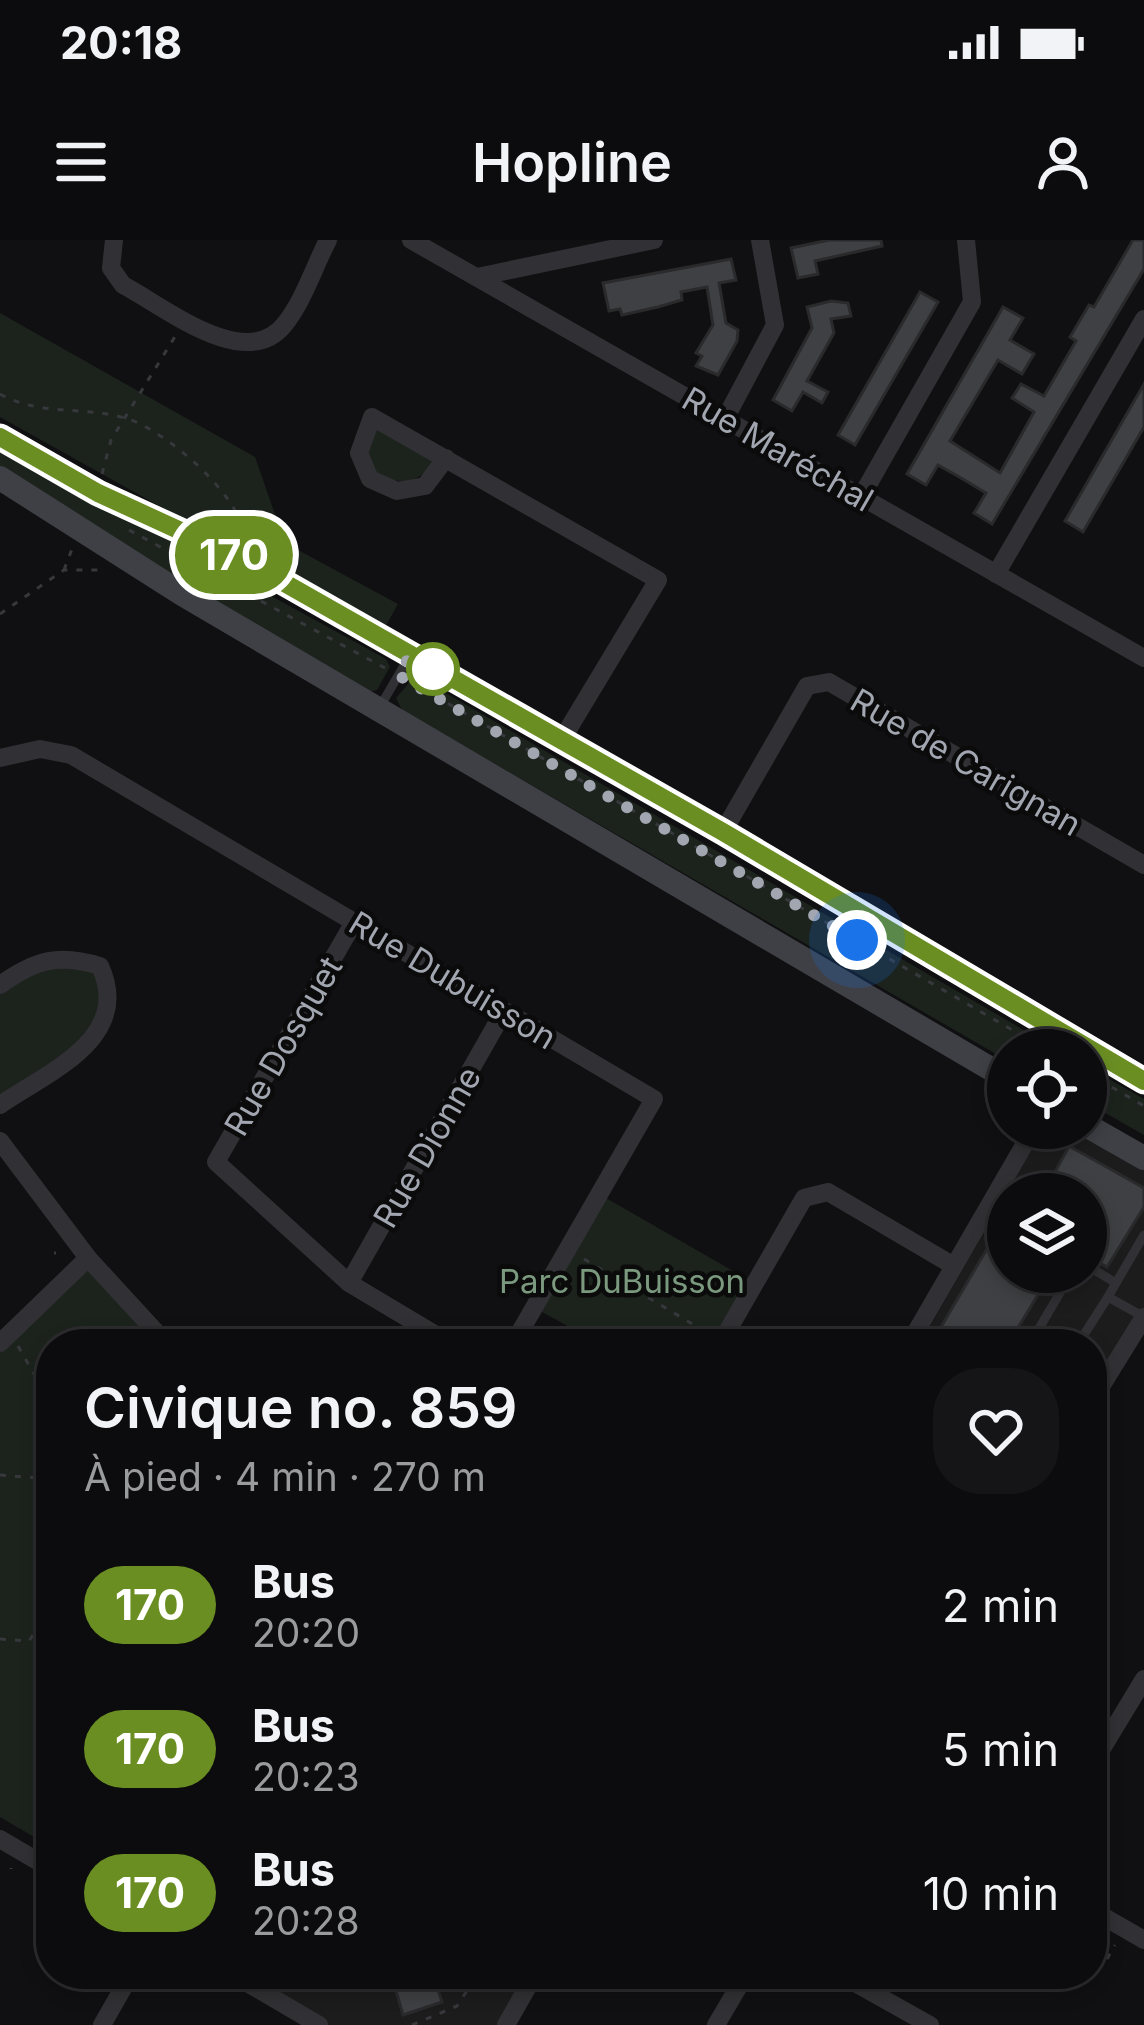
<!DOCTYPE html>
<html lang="fr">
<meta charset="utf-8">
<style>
body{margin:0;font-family:Inter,sans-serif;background:#151416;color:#f1f3f6;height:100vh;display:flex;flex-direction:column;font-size:45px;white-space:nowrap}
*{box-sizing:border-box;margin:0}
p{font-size:39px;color:#9a9b9d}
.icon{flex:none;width:66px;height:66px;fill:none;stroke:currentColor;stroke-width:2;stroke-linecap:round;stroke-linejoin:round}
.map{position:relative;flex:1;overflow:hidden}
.side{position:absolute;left:36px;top:1089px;width:1071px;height:660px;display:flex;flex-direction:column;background:#0c0b0d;border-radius:48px;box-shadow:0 6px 18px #0003,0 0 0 3px #2c2b2e}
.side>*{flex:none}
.badge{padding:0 24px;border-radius:39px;font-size:42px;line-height:78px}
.fabs{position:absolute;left:987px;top:789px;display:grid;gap:24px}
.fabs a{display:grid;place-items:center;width:120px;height:120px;border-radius:50%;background:#0c0b0d;box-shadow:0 6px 18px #0003,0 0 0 3px #2c2b2e;font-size:60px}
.you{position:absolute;width:60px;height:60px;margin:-30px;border:9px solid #fff;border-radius:50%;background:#1a73e8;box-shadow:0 0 0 18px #1a73e833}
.map>.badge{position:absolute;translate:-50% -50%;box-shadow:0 0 0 6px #fff}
.round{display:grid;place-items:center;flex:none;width:126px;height:126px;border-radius:48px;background:#151416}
.head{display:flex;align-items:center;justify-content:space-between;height:204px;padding:0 48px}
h1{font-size:57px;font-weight:600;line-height:90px}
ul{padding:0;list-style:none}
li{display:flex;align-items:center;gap:36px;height:144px;padding:0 48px}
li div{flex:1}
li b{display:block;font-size:45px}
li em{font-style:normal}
li .badge{min-width:132px;font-weight:700;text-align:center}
.status{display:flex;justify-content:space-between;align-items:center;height:84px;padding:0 60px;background:#0c0b0d;direction:ltr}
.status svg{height:33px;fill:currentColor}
header{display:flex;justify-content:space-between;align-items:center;height:156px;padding:0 48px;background:#0c0b0d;font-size:54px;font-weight:600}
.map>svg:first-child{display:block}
.built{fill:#1c1c1d;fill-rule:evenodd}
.green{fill:#1c231d}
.building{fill:#3f4043;stroke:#2a2a2c;stroke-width:3}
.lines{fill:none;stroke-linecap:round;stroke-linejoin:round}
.path{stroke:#37383c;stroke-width:3;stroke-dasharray:6 9;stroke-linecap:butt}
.service{stroke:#313135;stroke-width:9}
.minor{stroke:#313135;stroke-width:18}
.secondary{stroke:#3f4045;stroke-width:24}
.line-casing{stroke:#fff;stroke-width:27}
.line{stroke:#6b8e23;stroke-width:18}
.walk{stroke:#a2a6b0;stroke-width:12;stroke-dasharray:0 21.6}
.stop-dot{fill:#fff;stroke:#6b8e23;stroke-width:6}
.labels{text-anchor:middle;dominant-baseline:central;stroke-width:9;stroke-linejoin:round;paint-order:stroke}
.street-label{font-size:33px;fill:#a2a6b0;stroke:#0b0b0b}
.park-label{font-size:33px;fill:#7b997e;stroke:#0b0b0b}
</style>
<div class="status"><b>20:18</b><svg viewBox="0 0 49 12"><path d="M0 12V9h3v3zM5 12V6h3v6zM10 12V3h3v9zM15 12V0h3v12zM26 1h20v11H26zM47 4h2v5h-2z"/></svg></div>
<header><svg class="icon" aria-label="menu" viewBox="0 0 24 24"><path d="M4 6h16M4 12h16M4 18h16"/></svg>Hopline<svg class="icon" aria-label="person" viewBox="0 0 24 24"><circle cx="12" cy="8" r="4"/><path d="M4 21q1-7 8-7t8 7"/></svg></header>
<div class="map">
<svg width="1144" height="1785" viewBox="0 0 1144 1785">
<rect width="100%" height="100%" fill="#100f11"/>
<g class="built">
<path d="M1086,872L1144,905V1094L1092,1178V1104H920L1044,888H1086ZM1008,954H1086V1032H1008Z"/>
<polygon points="232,1734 535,1734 506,1785 319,1785"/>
</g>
<g class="green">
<polygon points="0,73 255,217 285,303 398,364 383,391 0,177"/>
<path d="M376,187L437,222C416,243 403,246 376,234L367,212Z"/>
<polygon points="0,207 386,419 390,427 377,450 368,452 194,352 0,229"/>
<polygon points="413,438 420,438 1058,810 1008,810 1008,821 402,470 396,458"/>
<polygon points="32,723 100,726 104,785 0,865 0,745"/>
<polygon points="1086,826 1144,859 1144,895 1086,862"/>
<polygon points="599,954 754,1043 720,1104 600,1104 535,1068"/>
<polygon points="88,1018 167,1104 51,1104 51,1607 0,1577 0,1103"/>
</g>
<g class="building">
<polygon points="829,0 881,0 882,6 815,21 818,34 798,38 791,8"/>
<polygon points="1133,0 1144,0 1144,29 992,284 974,273 986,253 961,238 938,225 926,245 907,234 1003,67 1023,78 1010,100 1034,114 1022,134 998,120 950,201 1000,233 1034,172 1012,158 1021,144 1044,156 1076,101 1070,97 1089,65 1094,67"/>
<polygon points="731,19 736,40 719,43 726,83 738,90 737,101 718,135 696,126 702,116 696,113 713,85 707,47 681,52 682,60 658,67 622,75 620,69 609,71 603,43"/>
<polygon points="920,52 938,62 855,205 838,195"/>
<polygon points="831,61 848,63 851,76 831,79 834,93 807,141 828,152 822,163 803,152 792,171 773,160 812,88 807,67"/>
<polygon points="1144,144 1144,187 1083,292 1065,281"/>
<polygon points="1069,906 1144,948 1144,967 1107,1027 1086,1016 1086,954 1043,954"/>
<polygon points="1008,973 1008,1032 1052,1032 1008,1104 931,1104"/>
<polygon points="391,1734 433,1734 442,1762 403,1775"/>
</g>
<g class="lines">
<g class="path">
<path d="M0,154C42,177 84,165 128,179C166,191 240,255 244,295"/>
<polyline points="102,234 111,200 176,95"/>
<polyline points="129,290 385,428"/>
<polyline points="64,330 72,309"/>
<polyline points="0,374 64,330 106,330"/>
<polyline points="409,441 1047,810"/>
<polyline points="1086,832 1144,866"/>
<polyline points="54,1013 56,1013"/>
<polyline points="584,1019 709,1094"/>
<polyline points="18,1106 51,1164"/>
<polyline points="0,1235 51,1239"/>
<polyline points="0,1399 29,1401 51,1366"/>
<polyline points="11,1628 11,1629"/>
<polyline points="1107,1719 1115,1705"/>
<polyline points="484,1734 507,1748"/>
<polyline points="412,1785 457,1766 478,1734"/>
</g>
<g class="service">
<polyline points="381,465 409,417"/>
<polyline points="1086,1025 1116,1043 1108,1057 1144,1077"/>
<polyline points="1116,1043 1144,995"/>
<polyline points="1030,1104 1072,1032"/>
<polyline points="1078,1104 1108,1057"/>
</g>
<g class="minor">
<path d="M114,0L111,28L123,45C165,67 245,133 284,85C303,62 314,27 328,0"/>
<polyline points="411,0 1144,418"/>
<polyline points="477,37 654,0"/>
<polyline points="725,179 775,85 760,0"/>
<polyline points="446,218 425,246 397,251 370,239 359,213 372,177 658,340 561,501"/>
<polyline points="861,257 972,62 966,0"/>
<polyline points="996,334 1144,79"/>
<polyline points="0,518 40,509 71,515 654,859 513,1104"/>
<polyline points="723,592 807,446 829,442 1144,625"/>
<polyline points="354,682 216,922 349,1043 451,1104"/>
<path d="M0,745C35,720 58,713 100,726C133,798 50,831 0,865"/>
<polyline points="0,901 88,1018 167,1104"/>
<polyline points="349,1043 504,771"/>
<polyline points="0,1103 88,1018"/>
<polyline points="720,1104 804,958 828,952 954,1026"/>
<polyline points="909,1104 1034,888"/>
<polyline points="1092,1161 1144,1077"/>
<polyline points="1092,1525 1144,1439"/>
<polyline points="0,1599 51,1629"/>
<polyline points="1092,1670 1144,1700"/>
<polyline points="232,1734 319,1785"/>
<polyline points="839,1734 930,1785"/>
<polyline points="102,1785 131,1734"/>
<polyline points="506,1785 535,1734"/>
<polyline points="716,1785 746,1734"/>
</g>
<g class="secondary">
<polyline points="0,197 98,253 246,321 723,592 1144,841"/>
<polyline points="0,238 182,354 1008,839"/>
<polyline points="1086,885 1144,918"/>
</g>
</g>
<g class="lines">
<g class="line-casing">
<polyline id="line" points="0,197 98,253 246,321 723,592 1144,841"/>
</g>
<use href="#line" class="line"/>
<polyline class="walk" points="433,429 447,437 410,416 398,435 857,700"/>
</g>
<circle class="stop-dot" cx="433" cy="429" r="24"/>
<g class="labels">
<g class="street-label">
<text transform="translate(778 209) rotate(30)">Rue Maréchal</text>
<text transform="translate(966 522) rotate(30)">Rue de Carignan</text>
<text transform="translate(453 740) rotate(31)">Rue Dubuisson</text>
<text transform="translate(283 806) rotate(-60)">Rue Dosquet</text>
<text transform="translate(427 907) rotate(-60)">Rue Dionne</text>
</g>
<g class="park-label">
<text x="622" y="1041">Parc DuBuisson</text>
</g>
</g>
</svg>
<div class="fabs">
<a><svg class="icon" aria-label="locate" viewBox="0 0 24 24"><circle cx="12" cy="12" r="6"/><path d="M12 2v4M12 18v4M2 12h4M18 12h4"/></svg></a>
<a><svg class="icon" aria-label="layers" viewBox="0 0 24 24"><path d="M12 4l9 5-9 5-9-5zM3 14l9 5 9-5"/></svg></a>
</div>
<div class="you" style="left:857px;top:700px"></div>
<b class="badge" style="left:234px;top:315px;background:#6b8e23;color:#fff">170</b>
<section class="side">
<div class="head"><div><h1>Civique no. 859</h1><p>À pied · 4 min · 270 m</p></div><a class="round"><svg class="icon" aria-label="heart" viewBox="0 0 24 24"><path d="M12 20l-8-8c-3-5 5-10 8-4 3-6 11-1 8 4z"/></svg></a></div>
<ul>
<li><span class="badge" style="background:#6b8e23;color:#fff">170</span><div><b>Bus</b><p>20:20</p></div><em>2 min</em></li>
<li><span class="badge" style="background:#6b8e23;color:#fff">170</span><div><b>Bus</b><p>20:23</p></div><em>5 min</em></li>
<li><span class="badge" style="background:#6b8e23;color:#fff">170</span><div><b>Bus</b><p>20:28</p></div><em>10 min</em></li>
</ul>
</section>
</div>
